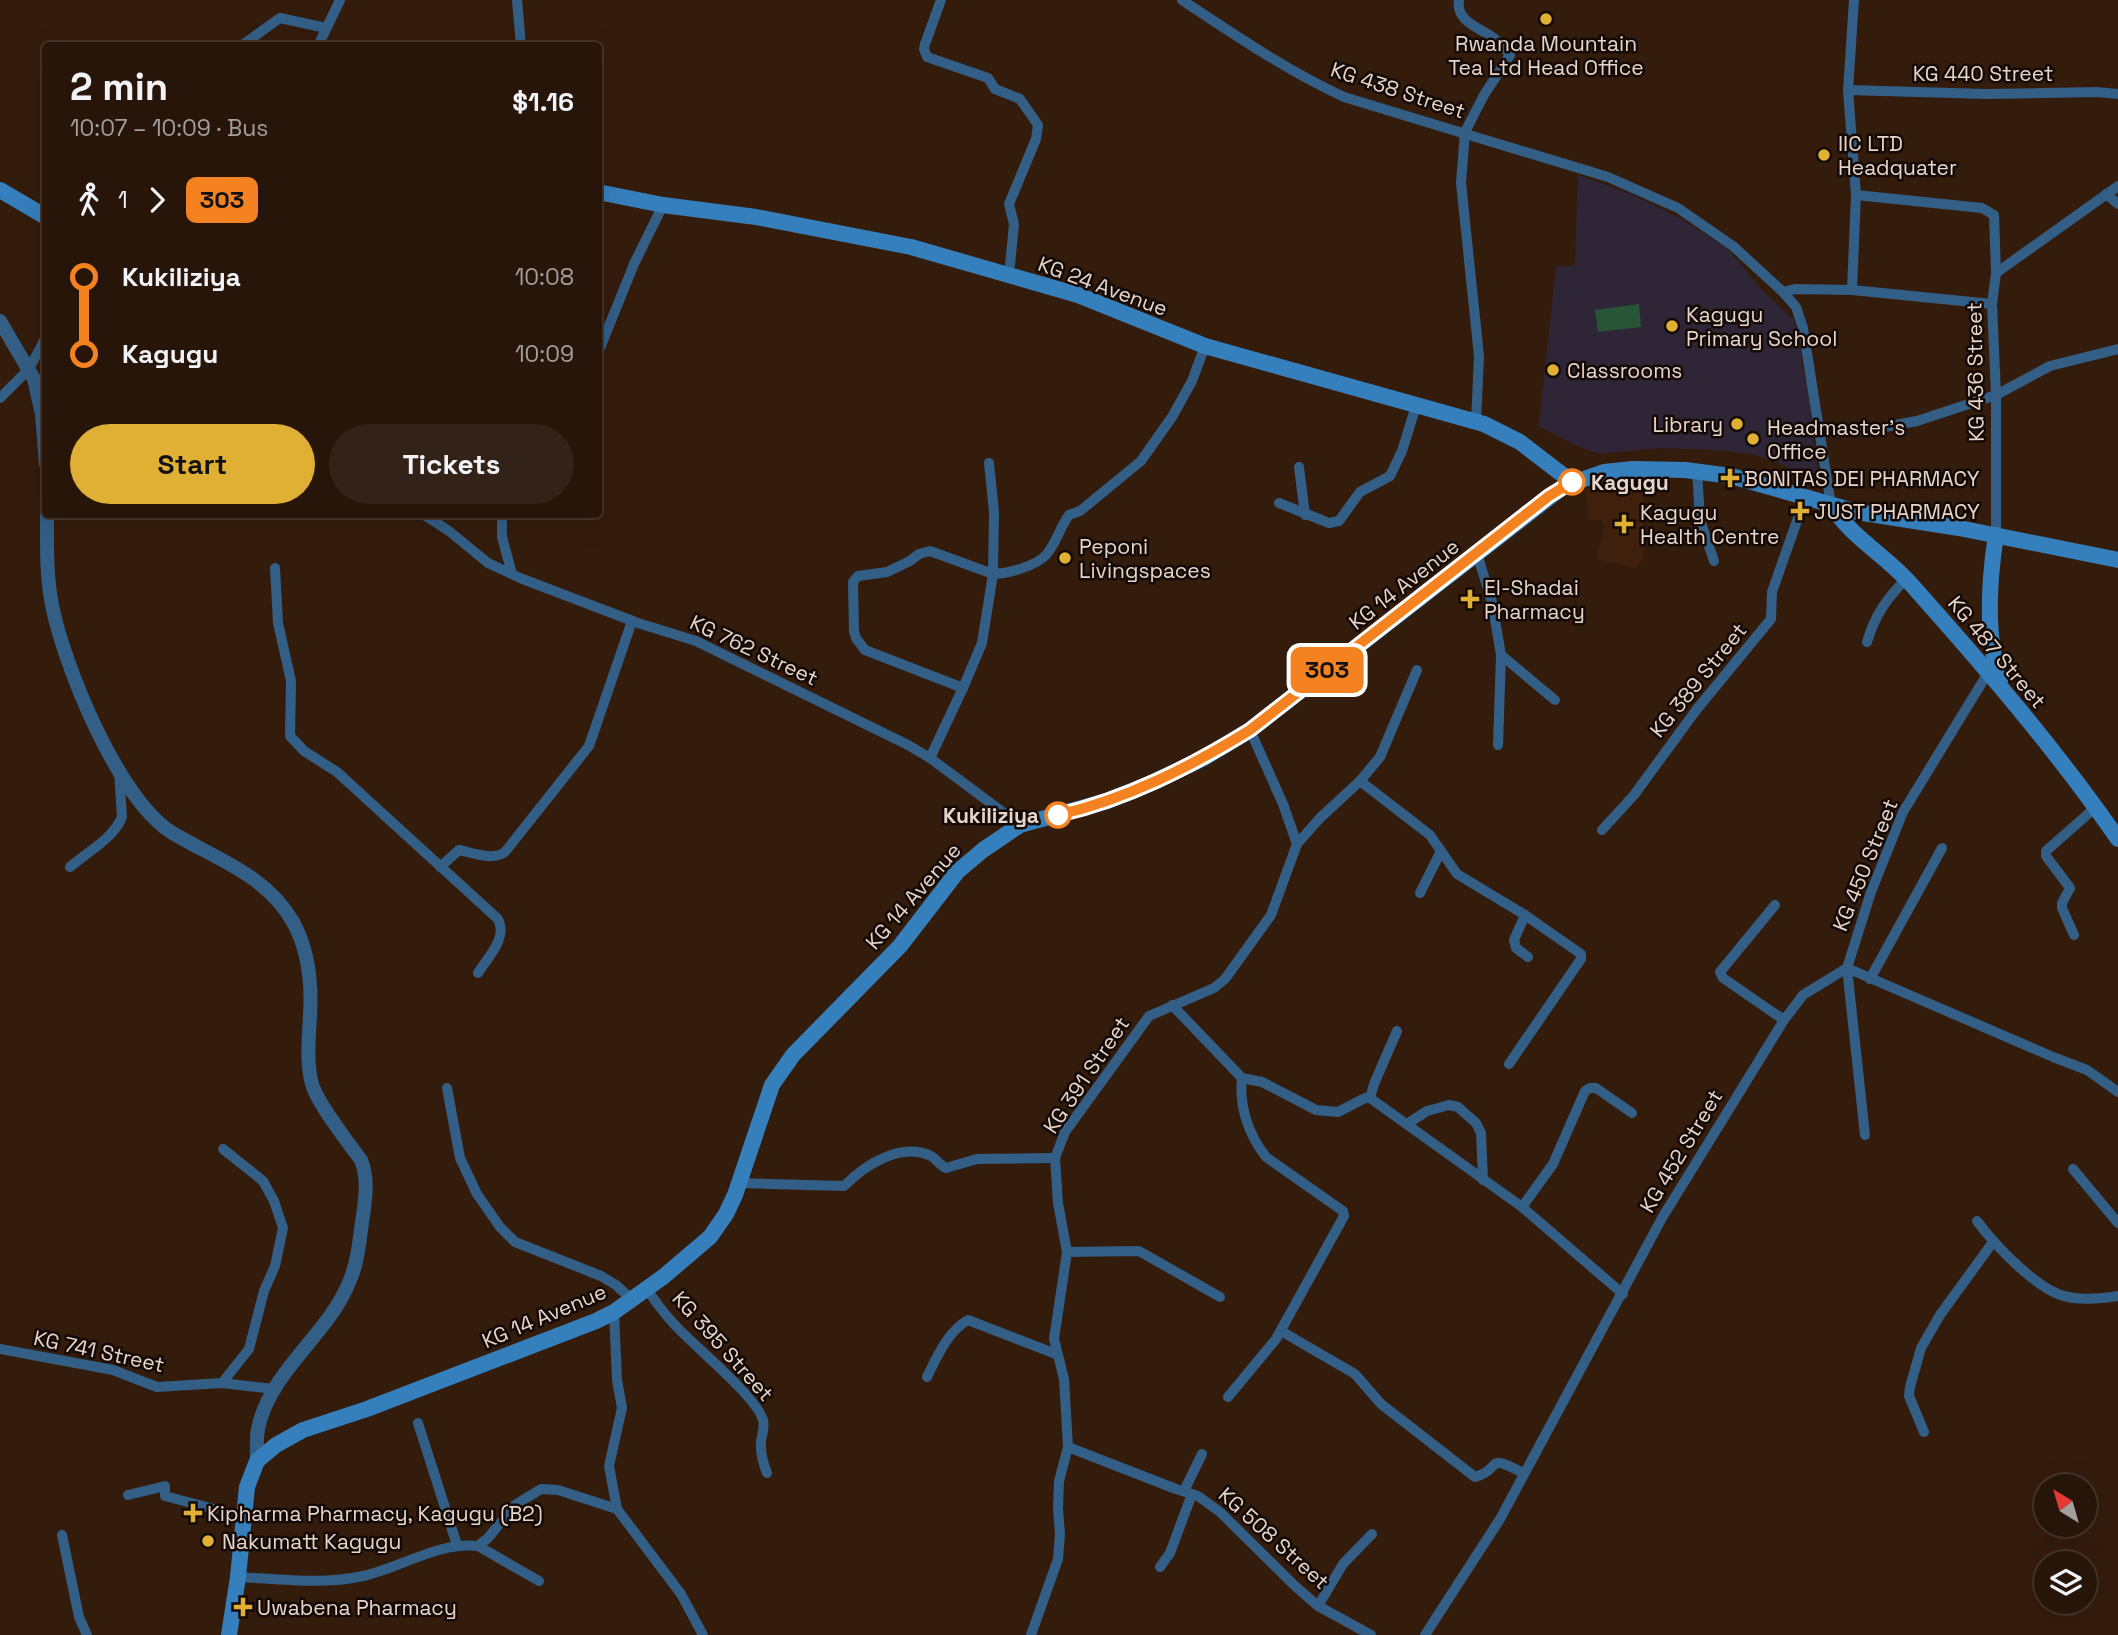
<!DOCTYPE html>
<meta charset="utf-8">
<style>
body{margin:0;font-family:"Space Grotesk",sans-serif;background:#332218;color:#f1f3f6;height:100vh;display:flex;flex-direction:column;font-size:26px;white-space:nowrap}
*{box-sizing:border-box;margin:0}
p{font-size:23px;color:#a49f9c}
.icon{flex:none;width:38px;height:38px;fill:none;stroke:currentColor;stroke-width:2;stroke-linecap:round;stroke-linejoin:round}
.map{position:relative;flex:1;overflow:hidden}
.sheet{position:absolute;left:42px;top:42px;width:560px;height:476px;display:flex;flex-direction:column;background:#27150a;border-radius:7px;box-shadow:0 7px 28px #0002,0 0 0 2px #43342b}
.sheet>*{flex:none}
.badge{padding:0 14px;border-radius:10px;font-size:24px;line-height:46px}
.needle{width:46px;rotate:323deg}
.controls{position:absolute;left:2034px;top:1474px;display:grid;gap:14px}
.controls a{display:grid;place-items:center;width:63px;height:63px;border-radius:50%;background:#27150a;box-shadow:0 7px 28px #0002,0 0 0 2px #43342b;font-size:35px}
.map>.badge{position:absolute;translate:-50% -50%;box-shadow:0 0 0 4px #fff}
.legs{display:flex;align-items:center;gap:10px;height:77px;padding:0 28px;font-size:23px}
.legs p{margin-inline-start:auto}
.headline{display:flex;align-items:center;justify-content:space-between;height:119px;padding:0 28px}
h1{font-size:38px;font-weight:800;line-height:52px}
.cta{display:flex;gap:14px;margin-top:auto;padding:14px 28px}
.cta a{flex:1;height:80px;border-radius:42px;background:#e0b034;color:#111;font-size:28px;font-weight:800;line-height:80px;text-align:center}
.cta a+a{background:#332218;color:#f1f3f6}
ul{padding:0 28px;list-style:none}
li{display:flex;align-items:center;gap:24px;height:77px;font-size:26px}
li i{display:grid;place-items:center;width:10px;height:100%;margin:0 9px;background:currentColor}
li i::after{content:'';width:18px;height:18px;margin:-9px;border:5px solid;border-radius:50%;background:#27150a}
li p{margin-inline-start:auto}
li:first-child i{background:linear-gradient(#0000 50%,currentColor 0)}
li:last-child i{background:linear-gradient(currentColor 50%,#0000 0)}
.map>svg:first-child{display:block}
.built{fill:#3e200d}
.education{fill:#2e2636}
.garden{fill:#285437}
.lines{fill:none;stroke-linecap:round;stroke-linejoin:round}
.minor{stroke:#335e85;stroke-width:10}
.tertiary{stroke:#335e85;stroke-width:14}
.secondary{stroke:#367fbd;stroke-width:16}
.line-1-casing{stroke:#fff;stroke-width:16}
.line-1{stroke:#f58220;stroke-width:10}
.poi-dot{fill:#e0b034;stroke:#140904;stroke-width:2.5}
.stop-1-dot{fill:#fff;stroke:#f58220;stroke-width:3.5}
.labels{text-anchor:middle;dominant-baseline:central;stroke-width:5;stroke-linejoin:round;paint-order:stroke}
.poi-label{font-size:21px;fill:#e6d5cc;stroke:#140904;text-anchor:start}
.street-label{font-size:21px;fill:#e6d5cc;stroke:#140904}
.stop-label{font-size:21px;font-weight:bold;fill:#e6d5cc;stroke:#140904;text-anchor:start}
</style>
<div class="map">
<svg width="2118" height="1635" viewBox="0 0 2118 1635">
<rect width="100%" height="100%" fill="#341c0d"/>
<polygon class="built" points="1644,484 1644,557 1636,568 1597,559 1604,529 1602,520 1588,520 1586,488"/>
<polygon class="education" points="1578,175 1633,195 1678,217 1726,247 1762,290 1793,319 1799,333 1802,363 1811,406 1813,446 1821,483 1778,463 1756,455 1717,450 1658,448 1599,454 1575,445 1539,426 1556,267 1575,265"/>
<polygon class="garden" points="1639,304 1641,327 1598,332 1595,310"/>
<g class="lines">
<g class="minor">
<polyline points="517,0 521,46"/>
<polyline points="941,0 925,44 924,49 927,57 988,78 995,89 1020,99 1038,125 1036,139 1009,204 1014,224 1009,275"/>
<path d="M1182,0C1235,35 1286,70 1344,97L1608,177L1678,208L1733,246L1783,292L1796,307L1803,328L1831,505"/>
<path d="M1459,0C1455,21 1480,28 1494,38C1500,43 1505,49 1510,55L1484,95L1465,132L1461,183L1479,356L1476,422"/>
<polyline points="241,46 280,18 326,28"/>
<polyline points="318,46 340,0"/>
<polyline points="1848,90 1986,94 2096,92 2118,94"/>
<polyline points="2106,194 2118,204"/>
<polyline points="1856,195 1982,208 1994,215 1996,273 1992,304 1996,395 1996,535"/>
<polyline points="1996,273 2118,186"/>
<polyline points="1852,290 1856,195 1848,90 1854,0"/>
<polyline points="1783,292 1795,289 1852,290 1992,304"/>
<polyline points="598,353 634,264 663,205"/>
<polyline points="0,398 29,369 46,337"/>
<polyline points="1819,433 1879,428 1917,421 1996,395 2050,366 2118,349"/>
<polyline points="1299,467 1305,515"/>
<polyline points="1697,471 1700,520 1714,561"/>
<polyline points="1279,503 1329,523 1339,521 1360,492 1390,476 1402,451 1416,406"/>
<polyline points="423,514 449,531 488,563 520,578 638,623 696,641 908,745 930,758 1020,825"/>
<polyline points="502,514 502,537 512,574"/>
<polyline points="1477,554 1492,602 1501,655 1498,745"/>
<path d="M275,568L278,623L291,681L290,736L304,751L337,772L498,919C508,938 488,957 478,973"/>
<path d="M1867,642C1875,615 1887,598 1906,579"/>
<polyline points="1501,655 1555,700"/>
<polyline points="963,688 865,650 856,638 854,631 853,582 858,576 887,572 910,561 919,554 930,551 993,574 994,512 989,463"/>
<path d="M930,758L963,688L982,643L993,574C1007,574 1036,566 1046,555C1056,544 1060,527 1069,515L1080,511L1141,461L1172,417L1192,381L1205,346"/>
<polyline points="1360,781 1430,835 1457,874 1525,915 1581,954 1581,959 1509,1064"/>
<polyline points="1602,830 1634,795 1697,709 1771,619 1772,592 1805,498"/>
<polyline points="1297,844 1320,818 1360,781 1380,757 1417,670"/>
<path d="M70,867C87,852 113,839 122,817L119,771"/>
<path d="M440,867L459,850C473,853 492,861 505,852L589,746L632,621"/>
<polyline points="1420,893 1441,851"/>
<polyline points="1775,905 1720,972 1723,978 1784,1020"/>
<polyline points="1525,915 1514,940 1516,948 1528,957"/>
<polyline points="2074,935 2062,908 2062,903 2070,888 2046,856 2046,851 2096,807"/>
<polyline points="1870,979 1942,848"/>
<polyline points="1172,1005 1242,1078 1262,1082 1316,1110 1338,1112 1365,1098 1370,1098 1522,1207 1623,1294"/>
<polyline points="447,1088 460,1158 477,1194 500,1227 515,1242 601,1276 616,1285 631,1299"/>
<polyline points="1370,1098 1374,1084 1397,1031"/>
<polyline points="1407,1124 1427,1111 1449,1105 1458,1107 1476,1123 1481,1133 1483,1180"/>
<polyline points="1865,1135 1847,968 1871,892 1903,812 1989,671"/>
<polyline points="2073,1169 2118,1223"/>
<path d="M738,1183L844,1186C865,1165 899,1143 929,1155C935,1157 939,1165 946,1168L977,1159L1055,1158"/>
<polyline points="1522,1207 1553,1164 1585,1091 1590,1088 1596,1088 1632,1113"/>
<path d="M1977,1221C1994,1244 2031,1283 2058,1294C2075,1301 2100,1299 2118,1296"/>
<polyline points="1067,1252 1139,1251 1220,1297"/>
<path d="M646,1288C655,1301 665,1315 676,1326C695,1347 756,1396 763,1420C765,1428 762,1434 761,1441C760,1452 763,1463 767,1473"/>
<polyline points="614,1312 617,1380 622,1408 609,1466 617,1509"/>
<path d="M1281,1331L1355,1374L1381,1404L1475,1477C1504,1469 1483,1452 1523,1473"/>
<polyline points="0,1349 113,1370 157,1387 222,1383 274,1389"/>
<path d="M927,1377C937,1357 947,1332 968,1320L1056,1354"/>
<polyline points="222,1383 249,1349 264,1291 275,1266 283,1228 274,1201 263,1181 223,1149"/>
<path d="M1228,1397L1276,1339L1344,1216L1343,1211L1266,1157C1248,1134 1239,1106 1242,1078"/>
<polyline points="418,1423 457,1545"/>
<polyline points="1924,1432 1909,1396 1910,1387 1921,1348 1940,1315 1993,1242"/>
<polyline points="1068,1447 1176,1489 1198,1496 1220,1512 1295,1586 1318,1606 1371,1635"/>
<polyline points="1184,1491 1202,1454"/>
<polyline points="128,1495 165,1486 165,1496 214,1509"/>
<polyline points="62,1535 79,1617 87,1635"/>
<polyline points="478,1546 539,1581"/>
<polyline points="1160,1567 1170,1553 1192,1494"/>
<path d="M238,1577C279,1579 323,1585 363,1576C403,1567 437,1542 478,1546L488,1538L515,1505L541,1489L558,1490L617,1509L681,1594L703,1635"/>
<polyline points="1318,1606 1343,1564 1372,1534"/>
<polyline points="1031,1635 1058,1559 1060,1534 1058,1509 1059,1481 1068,1447 1064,1379 1054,1339 1067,1252 1058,1203 1055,1158 1065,1132 1149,1016 1214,988 1225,979 1271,915 1297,844 1283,804 1250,730"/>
<polyline points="1425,1635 1500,1519 1662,1218 1784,1020 1803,995 1847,968 2053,1057 2087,1070 2118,1092"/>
</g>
<g class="tertiary">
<polyline points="0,321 34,379 42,414 46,464"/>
<path d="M47,514C47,544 46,575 52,605C64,666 118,798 171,832C215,859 266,874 293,922C309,951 312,983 310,1015C309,1037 306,1062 312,1084C317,1103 348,1142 361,1160C369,1180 365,1201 362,1223C359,1242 358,1262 350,1280C329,1335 270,1370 258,1429C256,1439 257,1450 257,1461"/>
</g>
<g class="secondary">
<polyline points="0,190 46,217"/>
<polyline points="598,192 663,205 756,217 911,247 1078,295 1205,346 1484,424 1520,442 1572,482"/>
<path d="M1831,505C1851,537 1885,555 1910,583C1983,665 2055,748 2118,839"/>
<path d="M1996,535C1989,580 1985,636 2000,680"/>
<polyline points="229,1635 238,1577 247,1487 257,1461 276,1445 303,1430 367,1409 596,1321 614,1312 663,1277 710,1237 726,1214 735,1195 772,1085 793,1055 900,946 957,872 983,850 1020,825 1107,801 1149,784 1204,758 1250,730 1564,486 1604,472 1633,469 1685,470 1731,476 1857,512 1959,528 2118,560"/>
</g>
</g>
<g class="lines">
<g class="line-1-casing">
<path id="line-1" d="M1058,815C1127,799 1190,767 1250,730L1549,496L1572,482"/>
</g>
<use href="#line-1" class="line-1"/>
</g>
<g class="poi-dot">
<circle cx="1546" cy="19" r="7"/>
<circle cx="1824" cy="155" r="7"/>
<circle cx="1672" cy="326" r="7"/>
<circle cx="1553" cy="370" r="7"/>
<circle cx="1737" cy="424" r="7"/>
<circle cx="1753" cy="439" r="7"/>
<path d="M1726.5 467.5h7v7h7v7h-7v7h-7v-7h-7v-7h7z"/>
<path d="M1796.5 500.5h7v7h7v7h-7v7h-7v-7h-7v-7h7z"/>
<path d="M1620.5 513.5h7v7h7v7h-7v7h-7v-7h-7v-7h7z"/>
<circle cx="1065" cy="558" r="7"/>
<path d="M1466.5 588.5h7v7h7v7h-7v7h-7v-7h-7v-7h7z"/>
<path d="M189.5 1502.5h7v7h7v7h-7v7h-7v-7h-7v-7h7z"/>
<circle cx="208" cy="1541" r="7"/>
<path d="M239.5 1596.5h7v7h7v7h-7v7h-7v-7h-7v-7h7z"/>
</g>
<g class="stop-1-dot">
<circle cx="1572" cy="482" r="12"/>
<circle cx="1058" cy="815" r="12"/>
</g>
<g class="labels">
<g class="poi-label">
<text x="1546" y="43" text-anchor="middle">Rwanda Mountain<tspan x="1546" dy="24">Tea Ltd Head Office</tspan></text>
<text x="1838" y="143">IIC LTD<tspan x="1838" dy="24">Headquater</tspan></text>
<text x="1686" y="314">Kagugu<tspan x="1686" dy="24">Primary School</tspan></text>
<text x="1567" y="370">Classrooms</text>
<text x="1723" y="424" text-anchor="end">Library</text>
<text x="1767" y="427">Headmaster's<tspan x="1767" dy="24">Office</tspan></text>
<text x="1744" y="478">BONITAS DEI PHARMACY</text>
<text x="1814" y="511">JUST PHARMACY</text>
<text x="1640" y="512">Kagugu<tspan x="1640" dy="24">Health Centre</tspan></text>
<text x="1079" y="546">Peponi<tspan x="1079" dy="24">Livingspaces</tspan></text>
<text x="1484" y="587">El-Shadai<tspan x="1484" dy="24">Pharmacy</tspan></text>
<text x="207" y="1513">Kipharma Pharmacy, Kagugu (B2)</text>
<text x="222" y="1541">Nakumatt Kagugu</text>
<text x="257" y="1607">Uwabena Pharmacy</text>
</g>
<g class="street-label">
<text x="1983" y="73">KG 440 Street</text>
<text transform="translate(1398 90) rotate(18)">KG 438 Street</text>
<text transform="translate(1103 286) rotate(20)">KG 24 Avenue</text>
<text transform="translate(1975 372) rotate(-91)">KG 436 Street</text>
<text transform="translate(1404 584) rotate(-38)">KG 14 Avenue</text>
<text transform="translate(754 650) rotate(25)">KG 762 Street</text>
<text transform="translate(1997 652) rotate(50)">KG 487 Street</text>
<text transform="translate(1698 680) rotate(-51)">KG 389 Street</text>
<text transform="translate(1865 865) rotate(-68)">KG 450 Street</text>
<text transform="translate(913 896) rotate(-49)">KG 14 Avenue</text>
<text transform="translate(1086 1075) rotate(-56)">KG 391 Street</text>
<text transform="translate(1681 1151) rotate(-59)">KG 452 Street</text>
<text transform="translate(544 1316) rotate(-23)">KG 14 Avenue</text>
<text transform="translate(723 1346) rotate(48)">KG 395 Street</text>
<text transform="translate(99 1351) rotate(12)">KG 741 Street</text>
<text transform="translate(1274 1538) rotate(42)">KG 508 Street</text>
</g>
<g class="stop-label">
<text x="1591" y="482">Kagugu</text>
<text x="1039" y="815" text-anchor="end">Kukiliziya</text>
</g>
</g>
</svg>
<div class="controls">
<a><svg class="needle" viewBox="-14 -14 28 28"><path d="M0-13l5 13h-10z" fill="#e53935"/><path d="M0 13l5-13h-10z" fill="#a49f9c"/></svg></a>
<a><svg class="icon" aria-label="layers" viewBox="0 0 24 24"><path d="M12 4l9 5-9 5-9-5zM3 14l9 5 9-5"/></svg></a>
</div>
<b class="badge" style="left:1327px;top:670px;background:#f58220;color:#111">303</b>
<section class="sheet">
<div class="headline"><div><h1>2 min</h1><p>10:07 – 10:09 · Bus</p></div><b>$1.16</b></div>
<div class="legs"><svg class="icon" aria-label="walk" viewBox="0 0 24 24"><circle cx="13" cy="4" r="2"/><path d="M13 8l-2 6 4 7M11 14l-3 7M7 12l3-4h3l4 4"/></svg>1<svg class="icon" aria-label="forward" viewBox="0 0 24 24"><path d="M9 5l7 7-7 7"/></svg><b class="badge" style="background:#f58220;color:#111">303</b></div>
<ul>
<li><i style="color:#f58220"></i><b>Kukiliziya</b><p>10:08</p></li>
<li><i style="color:#f58220"></i><b>Kagugu</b><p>10:09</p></li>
</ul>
<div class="cta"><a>Start</a><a>Tickets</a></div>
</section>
</div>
